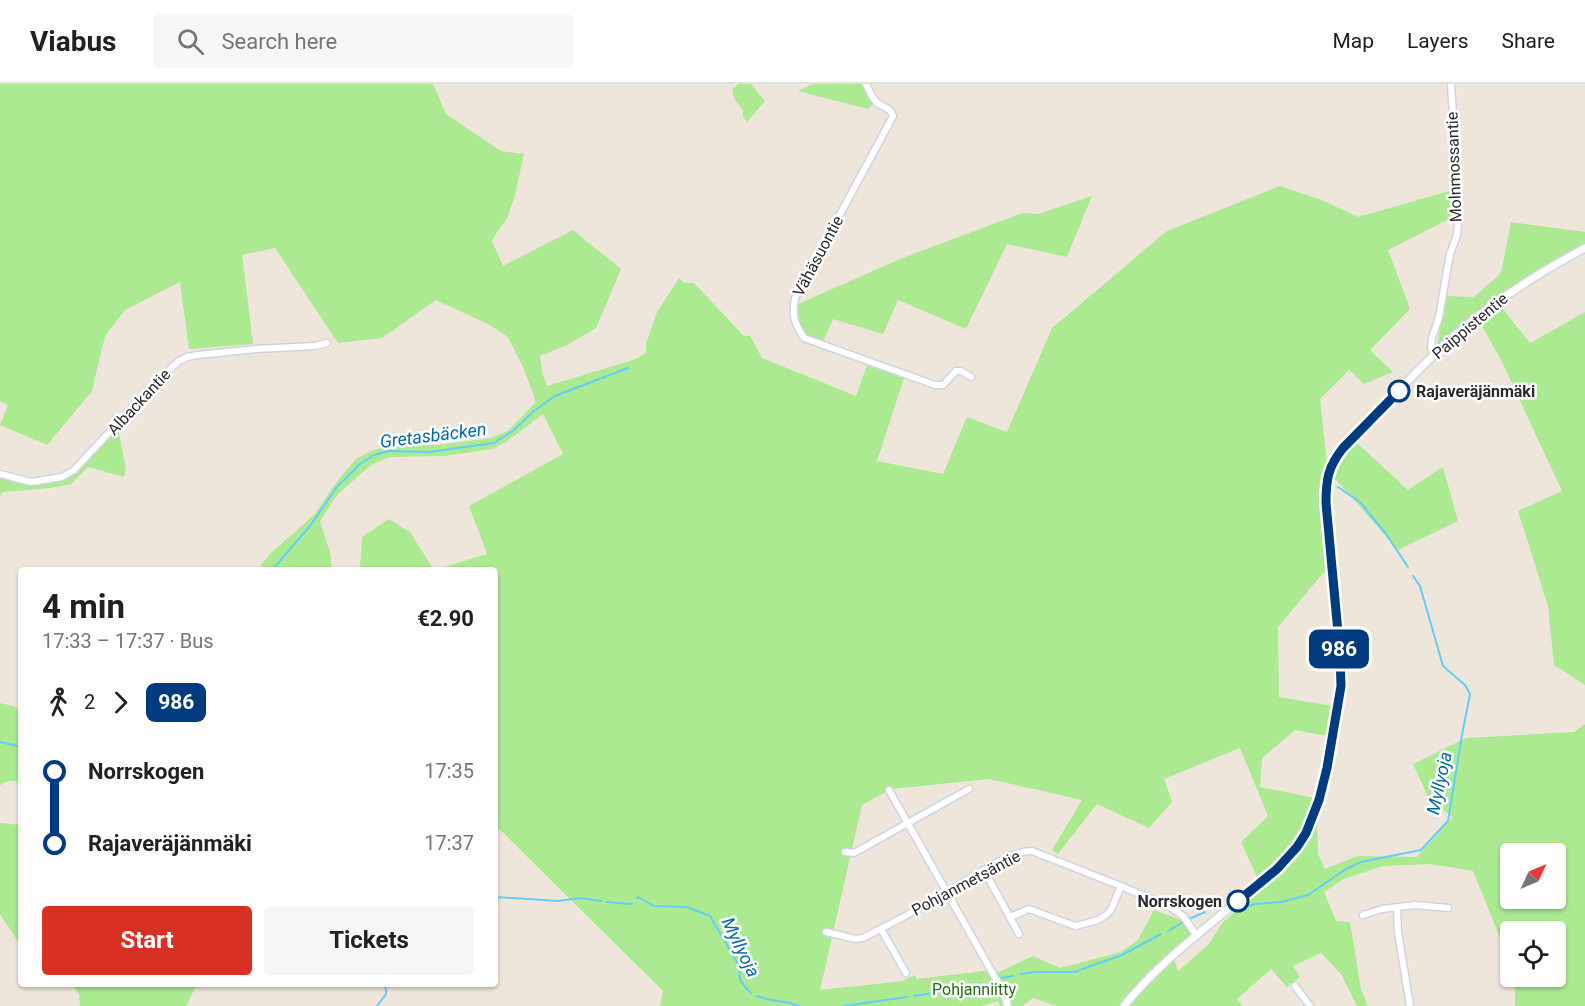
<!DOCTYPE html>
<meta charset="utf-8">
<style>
body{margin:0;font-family:Roboto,sans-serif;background:#f6f6f6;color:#202124;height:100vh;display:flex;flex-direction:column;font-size:22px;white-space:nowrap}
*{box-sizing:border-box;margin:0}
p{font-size:20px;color:#757577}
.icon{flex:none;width:33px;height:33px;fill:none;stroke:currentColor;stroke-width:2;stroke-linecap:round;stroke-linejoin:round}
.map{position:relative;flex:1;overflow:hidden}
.drawer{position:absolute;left:18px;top:483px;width:480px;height:420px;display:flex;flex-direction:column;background:#fff;border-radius:6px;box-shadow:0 2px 4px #0004}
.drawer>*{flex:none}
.badge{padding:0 12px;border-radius:9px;font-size:21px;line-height:39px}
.needle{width:39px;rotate:46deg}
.buttons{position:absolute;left:1500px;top:759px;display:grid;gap:12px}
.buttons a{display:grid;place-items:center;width:66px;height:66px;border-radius:6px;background:#fff;box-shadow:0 2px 4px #0004;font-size:30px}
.map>.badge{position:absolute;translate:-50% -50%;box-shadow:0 0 0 3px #fff}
.legs{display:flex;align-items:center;gap:9px;height:66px;padding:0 24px;font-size:20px}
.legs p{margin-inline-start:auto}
.summary{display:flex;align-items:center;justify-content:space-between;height:102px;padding:0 24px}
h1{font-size:33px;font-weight:700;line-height:45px}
.action{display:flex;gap:12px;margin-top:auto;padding:12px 24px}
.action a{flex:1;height:69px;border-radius:6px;background:#d93025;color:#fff;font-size:24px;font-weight:700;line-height:69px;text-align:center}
.action a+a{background:#f6f6f6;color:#202124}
ul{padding:0 24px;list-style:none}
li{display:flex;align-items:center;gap:21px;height:72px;font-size:22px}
li i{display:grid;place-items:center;width:9px;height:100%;margin:0 8px;background:currentColor}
li i::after{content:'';width:15px;height:15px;margin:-8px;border:4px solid;border-radius:50%;background:#fff}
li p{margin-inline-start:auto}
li:first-child i{background:linear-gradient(#0000 50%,currentColor 0)}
li:last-child i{background:linear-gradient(currentColor 50%,#0000 0)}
header{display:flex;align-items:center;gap:36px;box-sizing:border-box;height:84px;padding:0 30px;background:#fff;border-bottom:2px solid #e0e0e0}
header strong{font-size:28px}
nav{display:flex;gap:33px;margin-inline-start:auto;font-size:21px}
.search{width:420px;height:54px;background:#f6f6f6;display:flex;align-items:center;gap:15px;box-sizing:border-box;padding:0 21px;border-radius:6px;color:#757577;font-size:22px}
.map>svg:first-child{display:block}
.green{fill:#acea91;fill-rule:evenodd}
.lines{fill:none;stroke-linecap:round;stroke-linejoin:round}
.stream{stroke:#63cdfb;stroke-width:2}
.minor-casing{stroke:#d0d3e5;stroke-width:9}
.tertiary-casing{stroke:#d0d3e5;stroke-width:10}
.minor{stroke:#fff;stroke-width:6}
.tertiary{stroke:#fff;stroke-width:7}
.line-1-casing{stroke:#fff;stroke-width:14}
.line-1{stroke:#003b80;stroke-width:9}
.stop-1-dot{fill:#fff;stroke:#003b80;stroke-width:3}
.labels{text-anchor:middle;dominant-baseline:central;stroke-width:5;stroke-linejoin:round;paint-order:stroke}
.street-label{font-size:16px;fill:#2a2a2a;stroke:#fff}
.stop-label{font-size:16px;font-weight:bold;fill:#2a2a2a;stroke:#fff;text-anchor:start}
.park-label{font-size:16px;fill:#226f13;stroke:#fff}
.water-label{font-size:18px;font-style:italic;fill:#0068a8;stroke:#fff}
</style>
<header>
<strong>Viabus</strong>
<div class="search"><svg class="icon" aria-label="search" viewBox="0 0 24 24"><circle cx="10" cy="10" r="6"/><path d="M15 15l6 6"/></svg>Search here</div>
<nav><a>Map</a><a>Layers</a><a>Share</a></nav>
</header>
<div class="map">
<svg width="1585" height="922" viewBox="0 0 1585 922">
<rect width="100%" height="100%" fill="#eee6db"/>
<g class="green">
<path d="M0,0H433L446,30L501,67L524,70C519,91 516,112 508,132C504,141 496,147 492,157L503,182L573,146L621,185L596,244L567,261L540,272L542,287L547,302L633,276L642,272L646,268V260L657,228L679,194L685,199H694L744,252H750L762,274L856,312L867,281L904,294L877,377L943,390L967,333L1007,348L1052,244L1167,147L1280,102L1324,117L1358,133L1456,105L1457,131L1388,166L1410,225L1370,266L1393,288L1364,300L1349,286L1320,315L1327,381L1328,483L1278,543L1279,613L1333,622L1328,652L1295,646L1262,674L1260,703L1316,714L1303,747L1294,761L1258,795L1241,758L1268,732L1240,664L1164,695L1172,718L1149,744L1097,720L1057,771V769L1052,766L1082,716L989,695L891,705L862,721L820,906L903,897L914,891L917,895L984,887L997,889L1033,872L1060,884L1121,868L1138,856L1154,826L1189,839L1197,852L1173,871L1178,887L1209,860L1222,839L1281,788L1301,766L1317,734L1318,770L1325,785L1357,772L1417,773L1453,733L1430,717L1413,680L1466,654L1574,648L1585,640V922H1515V893L1556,892V848H1510V878L1473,787L1430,780L1383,782L1344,795L1324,808L1336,837L1350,838L1361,905L1368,922H1357L1341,890L1321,869L1293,882L1300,893L1287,903L1271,885L1237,915L1243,922H1056L1033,914L1022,922H1000L998,917L981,922H660L663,907L495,741V486H360L362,453L389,435L410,448L434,486L487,470L469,422L563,370L543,330L506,358L492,365L444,372L389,373L371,381L337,411L320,437L330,468L332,486H257L271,469L315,430L331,406L342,391L356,375L371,367L388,362L438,361L491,354L508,347L536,318L523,283L508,253L490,241L436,216L382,254L338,259L275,164L242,171L253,260L189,265L180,198L125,226L105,252L92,307L47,361L0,341L8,321L0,317ZM1510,770H1556V814H1510Z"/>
<polygon points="738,0 751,0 765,17 747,38 743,33 743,26 735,16 732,6"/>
<polygon points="813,0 862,0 873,20 868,25 798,7"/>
<path d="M1092,112L1067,173L1007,160L966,245L898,216L883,250L833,235L823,258C799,250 797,246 796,221L900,175L1022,129L1038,130Z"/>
<polygon points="1511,138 1585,148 1585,161 1518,200 1436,266 1446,212 1474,213 1501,189"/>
<polygon points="1499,220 1530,259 1585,228 1585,601 1554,581 1548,522 1518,427 1562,407 1503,280 1479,236"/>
<polygon points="117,339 126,385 124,393 88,383 71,400 51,404 2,408 0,412 0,390 42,397 74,386"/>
<polygon points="1355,357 1408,406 1443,383 1458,437 1398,466 1332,391 1339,374"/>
<path d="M0,619L13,622L21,628V698C13,697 6,695 0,702Z"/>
<polygon points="0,739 21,741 21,862 0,830"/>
<polygon points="72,900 197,900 186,922 80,922 79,911"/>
</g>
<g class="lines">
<g class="stream">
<polyline points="1338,403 1360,418 1386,450 1408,483"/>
<polyline points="272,486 310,442 337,403 360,380 374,371 389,367 429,368 494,359 513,347 534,327 555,312 628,284"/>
<polyline points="0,658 21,663"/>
<polyline points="495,813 558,817 580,814 601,817"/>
<path d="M637,814L638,813L654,822L687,823L710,832L740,883C738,897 742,900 751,909"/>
<polyline points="607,818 630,820 632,819"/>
<polyline points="1245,823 1255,820 1281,818 1308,811 1346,785 1361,778 1421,766 1448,737 1462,651 1470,610 1465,601 1443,582 1420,502 1413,492"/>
<polyline points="1214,825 1223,823"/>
<polyline points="1189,835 1205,828"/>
<polyline points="1168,847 1183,838"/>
<polyline points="1021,890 1035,888 1074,888 1122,871 1161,850"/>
<polyline points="1001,894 1013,892"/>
<path d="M757,912C772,918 785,916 799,922"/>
<polyline points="914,912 991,900"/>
<polyline points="377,922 386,910 386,905 382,900"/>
<polyline points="844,922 907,913"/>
</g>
<g class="minor-casing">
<g id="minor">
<path d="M866,0C869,6 872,14 877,19C884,24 890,23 893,32L795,214C792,232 794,239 804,254L935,301H943L956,287H961L971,293"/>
<polyline points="1434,271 1431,264 1432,254 1439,233 1450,170 1457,151 1459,126 1451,0"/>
<polyline points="0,390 31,398 62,393 74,386 157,297 179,277 187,273 198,271 256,265 315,262 327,259"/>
<polyline points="889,706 1001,904 1008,922"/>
<polyline points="845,768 854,769 969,705"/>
<polyline points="984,786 1019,850"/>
<polyline points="1397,824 1398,848 1410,922"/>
<polyline points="1363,831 1382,825 1415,821 1448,824"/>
<polyline points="1010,833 1029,825 1075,842 1087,839 1098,836 1106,831 1111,826 1121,802"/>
<polyline points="881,845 906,889"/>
<path d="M826,848L856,855L863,854C889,841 915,827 941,812C961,801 1011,765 1032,767L1121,802L1170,823L1183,832L1197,852"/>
<polyline points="1295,902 1310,922"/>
</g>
</g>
<g class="tertiary-casing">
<path id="tertiary" d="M1124,922C1155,883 1196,852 1234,820C1259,799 1291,780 1306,750C1323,717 1328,678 1334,642C1337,628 1340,614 1340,599C1341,561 1335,522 1331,484C1329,459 1322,409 1328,387C1335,366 1368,337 1384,321C1407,299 1429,274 1453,253C1493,218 1538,189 1585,164"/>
</g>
<use href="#minor" class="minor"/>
<use href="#tertiary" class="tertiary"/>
</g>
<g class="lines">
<g class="line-1-casing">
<path id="line-1" d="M1238,817L1277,785L1297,763L1306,749L1319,716L1327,684L1341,602L1340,570L1326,419C1326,395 1328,383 1343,364L1399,307"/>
</g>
<use href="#line-1" class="line-1"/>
</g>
<g class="stop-1-dot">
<circle cx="1399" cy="307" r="10"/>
<circle cx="1238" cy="817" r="10"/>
</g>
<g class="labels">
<g class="street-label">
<text transform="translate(1454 83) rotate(-92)">Molnmossantie</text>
<text transform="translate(818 172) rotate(-62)">Vähäsuontie</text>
<text transform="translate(1470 242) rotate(-40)">Paippistentie</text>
<text transform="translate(139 318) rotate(-47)">Albackantie</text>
<text transform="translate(966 799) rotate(-28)">Pohjanmetsäntie</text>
</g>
<g class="stop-label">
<text x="1416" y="307">Rajaveräjänmäki</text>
<text x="1222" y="817" text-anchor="end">Norrskogen</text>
</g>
<g class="park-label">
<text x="974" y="905">Pohjanniitty</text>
</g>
<g class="water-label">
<text transform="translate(433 351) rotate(-7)">Gretasbäcken</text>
<text transform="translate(1439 699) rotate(-78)">Myllyoja</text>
<text transform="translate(741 863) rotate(64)">Myllyoja</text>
</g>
</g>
</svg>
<div class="buttons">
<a><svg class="needle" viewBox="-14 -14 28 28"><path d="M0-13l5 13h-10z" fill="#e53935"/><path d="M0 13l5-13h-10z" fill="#757577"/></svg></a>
<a><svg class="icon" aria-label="locate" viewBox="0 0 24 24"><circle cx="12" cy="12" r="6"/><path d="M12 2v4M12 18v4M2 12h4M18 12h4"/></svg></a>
</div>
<b class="badge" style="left:1339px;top:565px;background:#003b80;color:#fff">986</b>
<section class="drawer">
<div class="summary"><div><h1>4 min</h1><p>17:33 – 17:37 · Bus</p></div><b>€2.90</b></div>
<div class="legs"><svg class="icon" aria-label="walk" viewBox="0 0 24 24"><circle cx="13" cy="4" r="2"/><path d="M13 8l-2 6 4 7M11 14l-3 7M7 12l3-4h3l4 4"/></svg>2<svg class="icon" aria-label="forward" viewBox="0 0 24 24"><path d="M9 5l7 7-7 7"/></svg><b class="badge" style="background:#003b80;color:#fff">986</b></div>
<ul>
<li><i style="color:#003b80"></i><b>Norrskogen</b><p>17:35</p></li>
<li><i style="color:#003b80"></i><b>Rajaveräjänmäki</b><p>17:37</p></li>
</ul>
<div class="action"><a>Start</a><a>Tickets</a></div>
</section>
</div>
